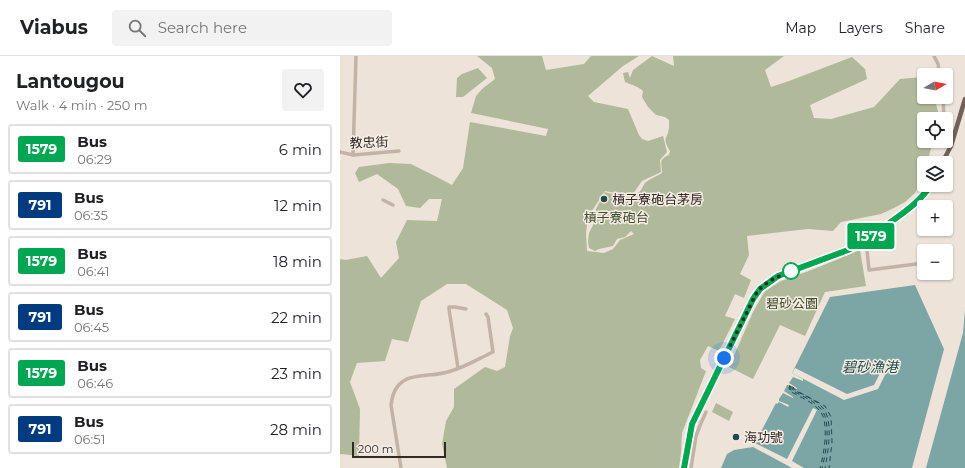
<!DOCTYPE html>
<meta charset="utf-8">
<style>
body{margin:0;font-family:Montserrat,"Noto Sans TC",sans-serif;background:#f2f2f2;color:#202124;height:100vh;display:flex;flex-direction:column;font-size:15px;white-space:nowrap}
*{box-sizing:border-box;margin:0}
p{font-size:13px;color:#757577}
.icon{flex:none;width:22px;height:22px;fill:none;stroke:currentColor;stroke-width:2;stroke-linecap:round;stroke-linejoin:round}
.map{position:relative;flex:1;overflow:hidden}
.panel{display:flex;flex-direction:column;background:#fff;width:340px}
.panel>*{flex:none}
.badge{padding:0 8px;border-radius:3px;font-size:14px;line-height:26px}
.needle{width:26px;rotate:81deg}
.controls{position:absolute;left:577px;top:12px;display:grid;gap:8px}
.controls a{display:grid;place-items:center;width:36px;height:36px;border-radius:4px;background:#fff;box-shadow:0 1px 3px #0004;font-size:20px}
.scale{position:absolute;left:12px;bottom:10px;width:94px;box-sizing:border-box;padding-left:4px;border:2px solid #312926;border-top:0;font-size:11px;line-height:14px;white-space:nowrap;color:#312926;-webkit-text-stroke:3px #f6ede4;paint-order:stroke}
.you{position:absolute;width:20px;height:20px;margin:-10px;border:3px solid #fff;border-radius:50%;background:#1a73e8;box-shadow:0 0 0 6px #1a73e833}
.map>.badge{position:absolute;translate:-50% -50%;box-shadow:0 0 0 2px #fff}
.round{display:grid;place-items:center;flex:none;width:42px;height:42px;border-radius:4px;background:#f2f2f2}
.overview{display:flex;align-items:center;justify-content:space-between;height:68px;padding:0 16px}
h1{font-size:19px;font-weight:700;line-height:30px}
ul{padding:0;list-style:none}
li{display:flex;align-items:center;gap:12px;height:50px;margin:0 8px 6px;padding:0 8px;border:2px solid #e0e0e0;border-radius:4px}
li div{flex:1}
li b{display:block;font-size:15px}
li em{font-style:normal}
li .badge{min-width:44px;font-weight:700;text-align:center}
header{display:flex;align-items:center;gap:24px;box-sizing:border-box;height:56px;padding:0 20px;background:#fff;border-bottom:1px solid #e0e0e0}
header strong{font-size:19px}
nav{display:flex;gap:22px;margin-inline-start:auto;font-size:14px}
.search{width:280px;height:36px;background:#f2f2f2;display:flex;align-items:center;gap:10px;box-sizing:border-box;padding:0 14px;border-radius:4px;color:#757577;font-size:15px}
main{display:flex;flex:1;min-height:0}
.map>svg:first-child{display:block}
.green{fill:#b0ba9b}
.water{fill:#7ca5a6}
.pier{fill:#ede3d9}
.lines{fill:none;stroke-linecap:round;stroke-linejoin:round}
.ferry{stroke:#224a4c;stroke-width:1;stroke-dasharray:5 4;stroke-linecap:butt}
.minor{stroke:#c3b3a7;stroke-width:3.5}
.major{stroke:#716159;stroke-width:4.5}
.line-casing{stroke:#fff;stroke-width:9}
.line{stroke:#00a651;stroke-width:6}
.walk{stroke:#312926;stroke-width:4;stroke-dasharray:0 7.2}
.poi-dot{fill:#224a4c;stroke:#f6ede4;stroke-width:1.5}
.stop-dot{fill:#fff;stroke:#00a651;stroke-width:2}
.labels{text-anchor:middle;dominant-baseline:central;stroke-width:3;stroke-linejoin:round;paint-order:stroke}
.street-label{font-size:13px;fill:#312926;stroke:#f6ede4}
.poi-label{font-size:13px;fill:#312926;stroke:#f6ede4;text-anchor:start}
.park-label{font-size:13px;fill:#414c2d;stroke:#f6ede4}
.water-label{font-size:14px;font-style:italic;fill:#224a4c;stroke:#f6ede4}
</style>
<header>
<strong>Viabus</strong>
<div class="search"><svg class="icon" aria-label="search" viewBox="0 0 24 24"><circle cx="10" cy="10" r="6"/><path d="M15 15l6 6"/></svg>Search here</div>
<nav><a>Map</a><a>Layers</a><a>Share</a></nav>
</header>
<main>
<section class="panel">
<div class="overview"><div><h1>Lantougou</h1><p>Walk · 4 min · 250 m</p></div><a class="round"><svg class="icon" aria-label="heart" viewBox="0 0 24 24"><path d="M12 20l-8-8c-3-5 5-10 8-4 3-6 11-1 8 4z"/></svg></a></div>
<ul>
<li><span class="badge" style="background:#00a651;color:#fff">1579</span><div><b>Bus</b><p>06:29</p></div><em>6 min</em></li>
<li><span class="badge" style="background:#003b80;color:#fff">791</span><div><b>Bus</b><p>06:35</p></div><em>12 min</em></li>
<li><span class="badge" style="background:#00a651;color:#fff">1579</span><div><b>Bus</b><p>06:41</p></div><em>18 min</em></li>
<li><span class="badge" style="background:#003b80;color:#fff">791</span><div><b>Bus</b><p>06:45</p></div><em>22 min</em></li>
<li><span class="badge" style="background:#00a651;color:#fff">1579</span><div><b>Bus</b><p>06:46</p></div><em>23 min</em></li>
<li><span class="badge" style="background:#003b80;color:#fff">791</span><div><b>Bus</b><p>06:51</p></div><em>28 min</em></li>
</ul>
</section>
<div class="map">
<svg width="625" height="412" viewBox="0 0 625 412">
<rect width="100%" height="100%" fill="#ede3d9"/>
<g class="green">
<path d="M137,0H202L206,14L244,8L251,0H299L283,10L248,40L254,46L288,53L299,79L302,83L308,85L323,80L327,96L320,104L321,116L302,125L293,138L287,139L265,135L248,161L246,177L247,195L264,197L273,193L280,184L294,178L291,175L285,181L277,183L273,190L259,193L255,195L249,192L248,186L249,177L254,167L256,153L265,136C276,139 293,145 301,134C303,131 303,129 306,126C310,123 317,120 322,117C322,106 318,104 329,99L330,95C321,81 328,84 329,71C329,69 329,67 329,64L325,61L316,59L308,51L302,41L303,35C298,30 291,29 285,26L283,17L288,16L290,22L293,14L312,0L334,10L333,0H448H444L425,14L431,31L449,25L512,1L525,13L527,23L470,49L474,62L491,63L534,51L560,23L582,21L584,22V41H594L598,55L597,63H584V85H593L587,107H584L583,123L575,137L565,146L554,152L541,158L501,166L493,175L468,173L407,180L409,199L400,218L411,224L404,242L395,238L385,260L395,263L379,295L368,290L360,304L361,312L366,315L342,377L341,396L339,412H107L102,388L106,365L114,351V333L145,311L157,315L165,311L170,280L173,272L167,254L126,228H107L81,245L68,286L52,283L45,305L17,307L10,326L20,353L19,400L1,398L0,399V203L6,204L27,200L41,222L59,202L56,186L67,164L97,165L102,143H89L80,152L66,150L58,133L37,118L19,126L15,117L19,111L49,107L71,108L97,121L112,129L123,112L130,66L206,80L208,73L131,57L136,40L142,33L155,23L152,12Z"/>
<polygon points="138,12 147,22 123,41 116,41 117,22 122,18"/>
<polygon points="520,194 526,230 485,236 465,280 440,269 413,323 389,311 413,256 425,235 441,225 474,213"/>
<polygon points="376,347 393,356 389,365 372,356"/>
</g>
<g class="water">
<polygon points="575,229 604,293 572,412 381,412 387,398 394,394 413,391 436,347 437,348 439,346 448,351 449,349 439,345 439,343 443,337 453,342 453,341 444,335 447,329 448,329 457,333 457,332 449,327 453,321 463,325 463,323 452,317 490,241"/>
<polygon points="625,254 625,412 586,412 623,277"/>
</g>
<g class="pier">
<polygon points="547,304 551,307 538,333 504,344 452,317 455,312 507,338 534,329"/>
<polygon points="473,352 477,354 452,405 464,412 452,412 413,391 415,387 447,403"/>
</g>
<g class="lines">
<g class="ferry">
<path d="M450,329L449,332L450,335C459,341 472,345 479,354C490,364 484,399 480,412"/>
<path d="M451,330L450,332L451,334C460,339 473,344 480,352C492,363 486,398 482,412"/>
<path d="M452,330V333C461,338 475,343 482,351C494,363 488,396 485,412"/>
<polyline points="454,331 453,332 457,335 485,350 491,361 492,386 489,412"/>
</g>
<g class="minor">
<polyline points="594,0 598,8 600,19"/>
<polyline points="603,41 604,63"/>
<polyline points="606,82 613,83"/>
<polyline points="0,96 13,99 59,95"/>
<polyline points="13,99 16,0"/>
<polyline points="43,144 53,149"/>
<polyline points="526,184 529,214 584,207"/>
<polyline points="606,204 610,203"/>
<polyline points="118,312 109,253 109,251 115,251 126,253"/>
<path d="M61,412L51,349C55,311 86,324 111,315C125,311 140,302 153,296L148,261L146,258"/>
<polyline points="351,412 356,380 361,367 366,356"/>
</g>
<g class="major">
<polyline points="602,107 611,90 625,43"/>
<path d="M344,412L352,368L413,243L420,233L438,220L508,194C521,187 533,179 545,170C562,158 579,147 591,129"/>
</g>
</g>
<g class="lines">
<g class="line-casing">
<path id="line" d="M344,412L352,368L413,243L420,233L438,220L508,194C521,187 533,179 545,170C562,158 579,147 591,129"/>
</g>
<use href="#line" class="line"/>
<path class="walk" d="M384,302L417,236C426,225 439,220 452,215H451"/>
</g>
<g class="poi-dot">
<circle cx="264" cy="143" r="4"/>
<circle cx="396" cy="381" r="4"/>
</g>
<circle class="stop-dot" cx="451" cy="215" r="8"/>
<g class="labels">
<g class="street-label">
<text transform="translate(29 86) rotate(-2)">教忠街</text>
</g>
<g class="poi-label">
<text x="272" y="143">槓子寮砲台茅房</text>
<text x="404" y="381">海功號</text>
</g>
<g class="park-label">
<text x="276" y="161">槓子寮砲台</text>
<text x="452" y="247">碧砂公園</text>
</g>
<g class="water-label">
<text x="530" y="311">碧砂漁港</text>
</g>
</g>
</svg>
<div class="controls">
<a><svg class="needle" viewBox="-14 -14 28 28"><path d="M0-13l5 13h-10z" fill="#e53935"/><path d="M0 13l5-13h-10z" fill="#757577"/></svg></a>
<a><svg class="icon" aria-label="locate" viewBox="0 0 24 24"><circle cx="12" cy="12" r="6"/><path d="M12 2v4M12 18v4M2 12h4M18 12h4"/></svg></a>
<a><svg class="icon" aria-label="layers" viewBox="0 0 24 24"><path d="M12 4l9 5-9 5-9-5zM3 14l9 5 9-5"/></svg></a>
<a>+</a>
<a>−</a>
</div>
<div class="scale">200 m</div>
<div class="you" style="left:384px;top:302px"></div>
<b class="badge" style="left:531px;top:180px;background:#00a651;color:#fff">1579</b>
</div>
</main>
